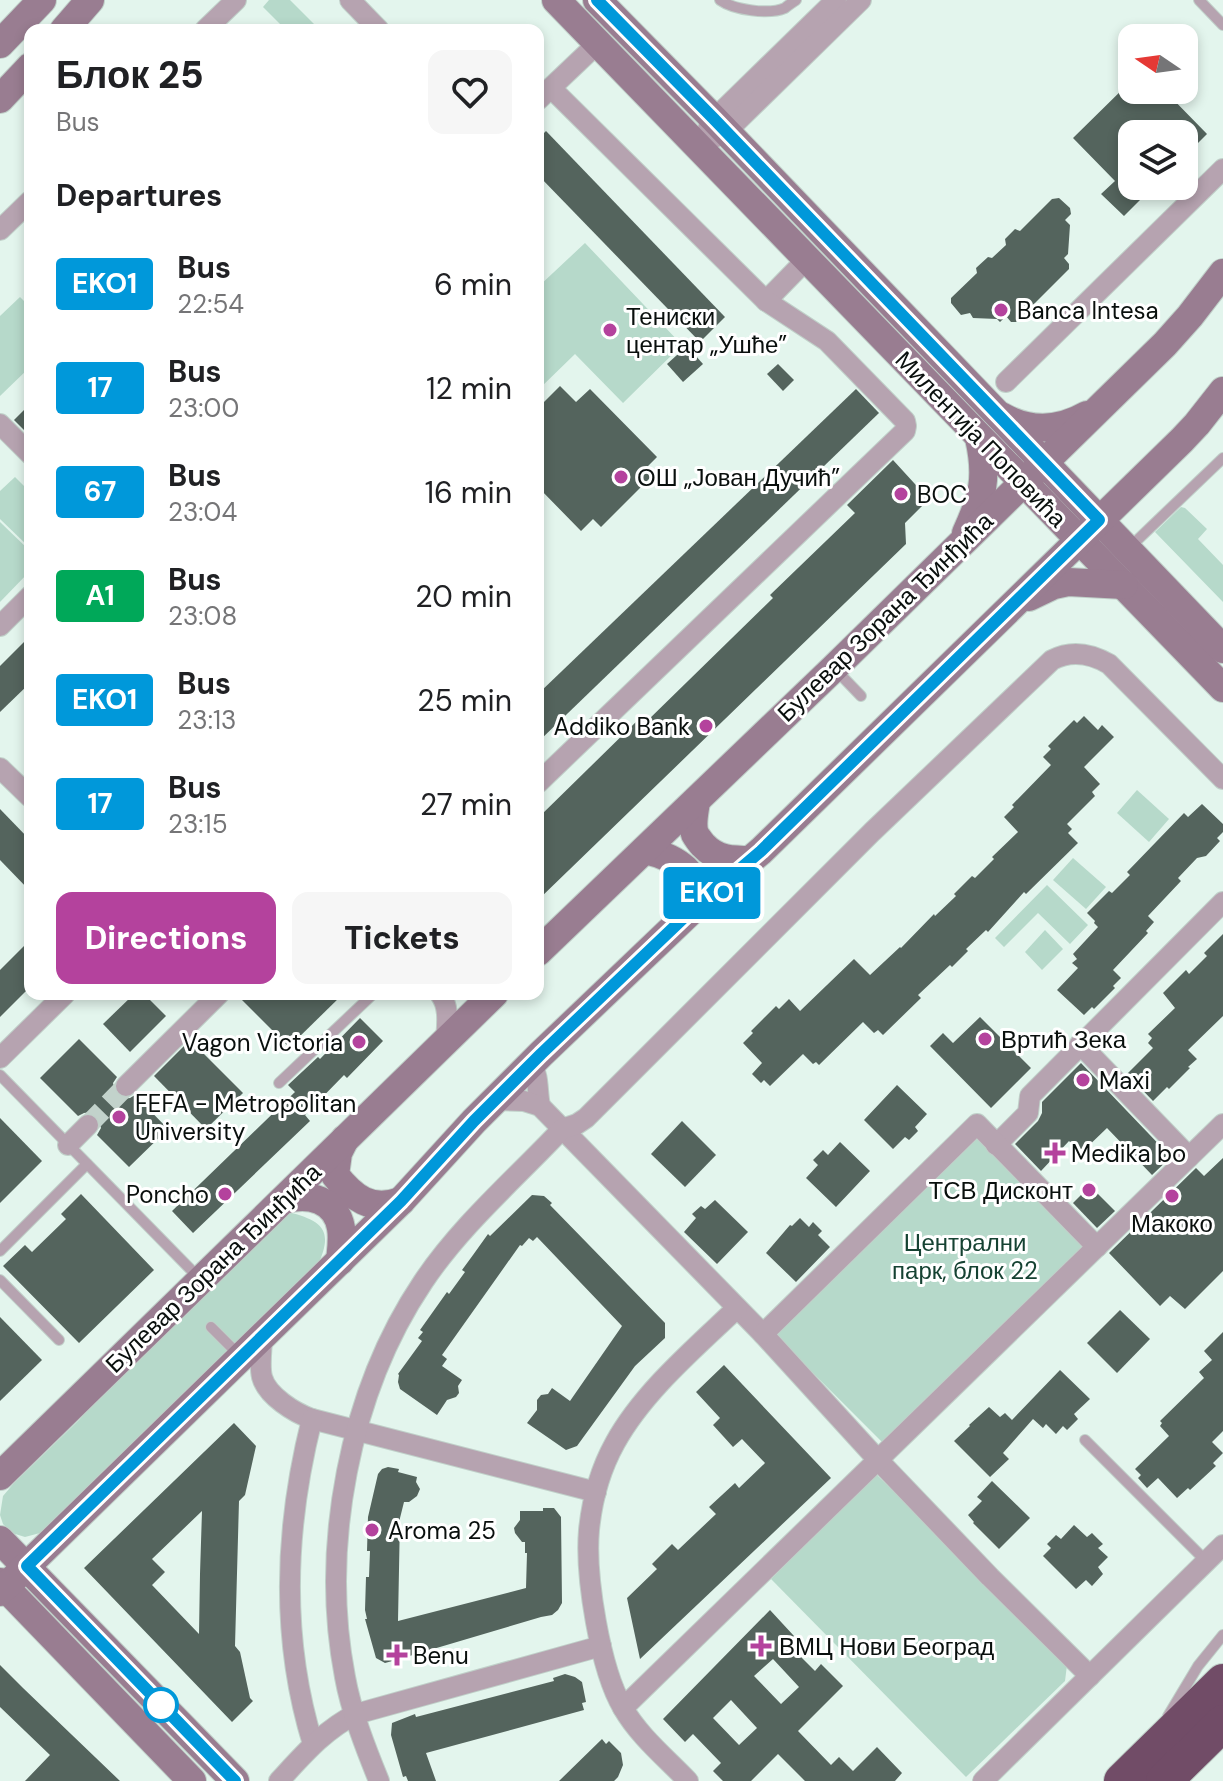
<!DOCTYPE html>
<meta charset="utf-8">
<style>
body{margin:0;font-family:"DM Sans",sans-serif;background:#f6f6f6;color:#202124;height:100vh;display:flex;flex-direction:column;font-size:30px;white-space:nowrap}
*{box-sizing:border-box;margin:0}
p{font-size:26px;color:#757577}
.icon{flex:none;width:44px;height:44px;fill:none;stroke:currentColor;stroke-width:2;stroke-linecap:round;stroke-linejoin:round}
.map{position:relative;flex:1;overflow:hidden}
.drawer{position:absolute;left:24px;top:24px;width:520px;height:976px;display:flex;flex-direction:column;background:#fff;border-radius:16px;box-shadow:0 4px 12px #0003}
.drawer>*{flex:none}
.badge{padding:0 16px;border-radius:6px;font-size:28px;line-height:52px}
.needle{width:52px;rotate:283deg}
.controls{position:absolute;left:1118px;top:24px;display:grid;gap:16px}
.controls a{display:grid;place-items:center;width:80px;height:80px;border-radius:16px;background:#fff;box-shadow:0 4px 12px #0003;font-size:40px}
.map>.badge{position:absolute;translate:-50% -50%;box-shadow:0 0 0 4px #fff}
h2{padding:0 32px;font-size:30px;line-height:72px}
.round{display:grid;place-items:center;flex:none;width:84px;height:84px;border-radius:16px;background:#f6f6f6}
.headline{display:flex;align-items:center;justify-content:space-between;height:136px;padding:0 32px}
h1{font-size:38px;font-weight:800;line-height:60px}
.cta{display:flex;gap:16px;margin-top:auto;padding:16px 32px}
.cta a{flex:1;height:92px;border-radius:16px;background:#b4429d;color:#fff;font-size:32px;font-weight:800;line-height:92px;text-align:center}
.cta a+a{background:#f6f6f6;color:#202124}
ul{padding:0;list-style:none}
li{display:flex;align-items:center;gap:24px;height:104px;padding:0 32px}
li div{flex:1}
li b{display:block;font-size:30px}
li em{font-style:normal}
li .badge{min-width:88px;font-weight:700;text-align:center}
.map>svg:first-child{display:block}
.green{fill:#b6d9ca}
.building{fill:#54645d;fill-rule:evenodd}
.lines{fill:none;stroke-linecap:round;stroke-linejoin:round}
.street-tunnel{stroke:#c2d2cb;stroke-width:20;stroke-dasharray:20 10;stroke-linecap:butt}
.lane-casing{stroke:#c0d0c9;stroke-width:12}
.street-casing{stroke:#c0d0c9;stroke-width:22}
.secondary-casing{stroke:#c0d0c9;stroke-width:30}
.highway-casing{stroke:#c0d0c9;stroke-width:38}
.lane{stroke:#b6a3b0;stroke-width:10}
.street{stroke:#b6a3b0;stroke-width:20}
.secondary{stroke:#997d91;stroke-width:28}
.highway{stroke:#714c67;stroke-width:36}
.line-casing{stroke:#fff;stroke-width:18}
.line{stroke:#0098da;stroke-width:12}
.poi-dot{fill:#b4429d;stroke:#fff;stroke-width:3}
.stop-dot{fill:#fff;stroke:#0098da;stroke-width:4}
.labels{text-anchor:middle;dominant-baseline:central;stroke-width:6;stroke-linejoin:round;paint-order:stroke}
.poi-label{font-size:24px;fill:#090f0d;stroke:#fff;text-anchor:start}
.street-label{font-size:24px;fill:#090f0d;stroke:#fff}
.park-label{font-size:24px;fill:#154232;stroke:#fff}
</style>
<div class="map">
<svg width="1223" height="1781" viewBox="0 0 1223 1781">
<rect width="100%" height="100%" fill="#e3f5ed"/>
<g class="green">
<polygon points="269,0 290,0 320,30 286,30 263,7"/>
<polygon points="585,243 682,345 623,403 575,354 538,390 538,287"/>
<polygon points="20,297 30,307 30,367 0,396 0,316"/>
<polygon points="15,477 30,492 30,548 0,519 0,491"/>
<polygon points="1181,507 1185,508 1207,529 1198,539 1223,565 1223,602 1155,532"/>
<polygon points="0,522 30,551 30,571 0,602"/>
<polygon points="1137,790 1169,819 1149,842 1117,813"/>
<polygon points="1073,858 1106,887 1086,909 1053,880"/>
<polygon points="1047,885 1088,925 1070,944 1038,913 1004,947 995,938"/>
<polygon points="1045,930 1063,949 1042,970 1025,952"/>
<polygon points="973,1136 981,1136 1090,1246 883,1443 775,1335"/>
<path d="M288,1212C324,1221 334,1231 317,1267L59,1522L40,1533L25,1537L12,1533L3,1524L0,1515L3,1496L14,1483L78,1421L136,1355Z"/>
<polygon points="876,1474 1056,1648 1067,1665 1065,1681 966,1777 771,1579"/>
</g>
<g class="building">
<polygon points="1132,80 1132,90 1164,90 1207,134 1184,157 1184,134 1132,134 1132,186 1154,186 1124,216 1101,194 1115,181 1073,138"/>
<polygon points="546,131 725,317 700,342 538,175 538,139"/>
<polygon points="1059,198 1070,208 1071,214 1065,220 1070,225 1068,254 1064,258 1069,264 1069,269 1016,322 1011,322 1006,316 1000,322 997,319 973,318 970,313 961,315 951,303 951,298 977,273 976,268 988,257 992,258 1006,245 1005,239 1015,229 1020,231 1052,199"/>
<polygon points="687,346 703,364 683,382 667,364"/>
<polygon points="778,364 794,380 783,391 767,374"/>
<polygon points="560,386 576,402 590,389 657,457 645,469 652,476 601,527 593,519 581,531 538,487 538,408"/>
<polygon points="856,389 879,413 538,742 538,694"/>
<polygon points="30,404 30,436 14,420"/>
<polygon points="893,460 925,495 923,505 905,523 906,544 538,900 538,818 640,718 645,723 773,598 770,595 855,513 847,505"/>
<polygon points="30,636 30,683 0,712 0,666"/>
<polygon points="1084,716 1098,730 1102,725 1114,737 1084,767 1100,784 1092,792 1095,796 1067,824 1072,829 1068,833 1078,843 1026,894 1024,892 988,932 986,930 966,949 968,951 952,967 950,965 918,995 921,998 883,1035 878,1030 874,1033 863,1022 819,1065 816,1062 813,1064 803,1054 770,1086 764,1080 761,1083 752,1074 762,1063 743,1043 753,1033 751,1031 776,1006 779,1009 789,999 800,1011 854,959 870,975 900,947 901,948 934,914 935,916 956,896 954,894 972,876 975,878 994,859 992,857 1018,832 1004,817 1014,807 1012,805 1051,765 1043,757 1051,749 1048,746 1074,720 1077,723"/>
<polygon points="1202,804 1223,824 1223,832 1217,838 1220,841 1206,856 1197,858 1178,878 1181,881 1148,916 1154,922 1146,931 1148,933 1113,970 1121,978 1113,986 1115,988 1094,1009 1092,1007 1084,1015 1057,990 1078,968 1072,963 1077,959 1073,954 1098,927 1094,923 1095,921 1087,913 1109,891 1112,893 1130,875 1127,872 1184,813 1188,817"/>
<polygon points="0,809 30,840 30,891 0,860"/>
<polygon points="1223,934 1223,1016 1188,1050 1197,1059 1188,1067 1190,1068 1169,1089 1167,1087 1153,1101 1127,1074 1153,1048 1148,1043 1152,1038 1148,1034 1175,1008 1163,993 1186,970 1189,974 1207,956 1204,953"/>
<polygon points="30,940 30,987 0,1017 0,970"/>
<polygon points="134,994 144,994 166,1016 130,1052 103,1024"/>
<polygon points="236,994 343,994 289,1047"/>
<polygon points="980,1017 1031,1068 991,1108 930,1046 943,1033 953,1043"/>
<polygon points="360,1018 383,1041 347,1078 344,1075 305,1115 310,1121 193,1233 172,1211 295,1092 288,1085 318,1057 320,1059"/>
<polygon points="79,1039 117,1077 113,1083 116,1095 123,1099 130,1098 135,1095 168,1129 129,1167 97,1135 101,1128 98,1116 91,1112 84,1113 78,1116 40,1078"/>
<polygon points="190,1040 243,1093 206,1129 154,1076"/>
<polygon points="1081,1063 1171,1157 1152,1175 1107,1128 1081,1153 1069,1141 1041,1171 1015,1144 1038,1121 1042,1113 1042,1102"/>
<polygon points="897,1085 927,1114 915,1127 918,1131 909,1140 905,1137 893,1149 864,1120"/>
<polygon points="0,1118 42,1161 0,1203"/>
<polygon points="682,1121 716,1155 685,1187 651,1154"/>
<polygon points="840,1142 870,1171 836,1207 806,1178 818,1165 813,1160 823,1150 828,1155"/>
<polygon points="1223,1158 1223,1271 1185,1309 1170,1296 1160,1306 1109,1253 1196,1168 1204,1176"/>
<polygon points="1090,1186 1115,1211 1097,1228 1073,1203"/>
<polygon points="81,1194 154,1270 79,1343 3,1266 25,1245 32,1252 66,1219 61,1214"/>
<polygon points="532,1195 544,1196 552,1203 550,1205 665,1323 665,1338 635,1366 577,1446 566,1450 527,1423 537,1410 537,1400 541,1395 548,1394 552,1388 570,1401 622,1326 537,1237 533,1241 529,1238 522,1246 520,1245 442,1355 447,1359 442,1366 462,1380 458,1386 459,1393 456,1397 447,1400 437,1415 400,1389 398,1382 399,1375 398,1374 422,1341 418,1338 423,1332 420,1330 447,1292 449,1294 465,1272 462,1270 473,1255 488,1234 490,1236"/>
<polygon points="715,1200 748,1232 717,1264 684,1232 696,1218 692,1214 701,1206 705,1209"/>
<polygon points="800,1218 809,1227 813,1222 822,1231 818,1235 830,1247 796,1282 766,1253 790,1225 792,1226"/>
<polygon points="1120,1310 1150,1339 1117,1373 1087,1343"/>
<polygon points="0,1317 42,1360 0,1401"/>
<polygon points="1223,1332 1223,1431 1212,1442 1223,1453 1213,1463 1216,1466 1190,1490 1188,1488 1177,1498 1158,1478 1147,1488 1138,1478 1141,1475 1135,1469 1169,1436 1160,1426 1162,1423 1160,1421 1204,1378 1199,1372 1212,1360 1204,1351"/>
<polygon points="724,1365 831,1478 640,1659 627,1598 657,1569 652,1564 672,1544 678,1550 716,1514 709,1507 735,1483 739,1488 765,1463 742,1439 733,1447 713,1425 720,1418 696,1392"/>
<polygon points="1060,1370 1090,1399 1074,1414 1078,1419 1067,1430 1063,1426 1056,1434 1046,1424 1043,1428 1033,1419 1003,1453 1009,1459 990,1477 954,1441 970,1426 969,1425 989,1407 1000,1417 1005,1413 1012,1420"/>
<path d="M234,1423L256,1446L245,1495L239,1501L235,1646L240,1652L250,1698L253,1701L232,1722L84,1568ZM202,1511L200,1574L199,1634L152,1585L165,1572L152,1559Z"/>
<polygon points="388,1467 399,1469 398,1472 417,1477 416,1482 420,1489 417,1496 409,1502 404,1502 400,1518 398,1621 526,1588 527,1553 525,1553 525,1542 522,1542 515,1533 514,1528 520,1520 520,1511 543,1511 543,1508 554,1508 561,1517 562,1603 558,1610 552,1615 541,1617 396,1660 385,1663 376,1658 365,1619 367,1619 365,1610 366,1577 369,1577 370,1551 367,1551 368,1517 378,1474 382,1469"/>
<polygon points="992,1481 1030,1518 999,1549 973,1523 974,1522 968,1515 982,1501 977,1497"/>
<polygon points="1074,1525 1087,1537 1092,1533 1103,1544 1098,1548 1108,1557 1098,1567 1103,1574 1092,1586 1086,1580 1076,1589 1043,1556 1051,1548 1047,1544 1056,1535 1061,1539"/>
<path d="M770,1610L794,1636L787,1643L815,1671L821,1664L843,1686L798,1731L831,1765L839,1757L853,1771L877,1747L902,1773L895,1781H805L778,1754L751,1781H723L713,1771L721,1763L693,1734L685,1742L663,1719ZM773,1659L799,1687L781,1704L754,1676ZM731,1700L757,1728L739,1745L713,1718Z"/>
<polygon points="0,1665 23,1688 120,1781 25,1781 50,1755 0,1707"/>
<polygon points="565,1674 575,1677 582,1682 586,1702 582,1703 584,1710 426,1753 436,1781 408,1781 406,1776 403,1777 391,1735 392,1723 415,1714 416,1717 554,1681 553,1678"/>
<polygon points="602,1739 606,1744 609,1741 621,1753 623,1765 618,1777 614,1781 559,1781"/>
</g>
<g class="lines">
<polyline class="street-tunnel" points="88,1125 126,1086"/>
<g class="lane-casing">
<g id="lane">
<path d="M720,0C734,10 769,15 785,8C787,6 793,2 796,0"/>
<polyline points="1199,0 1223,25"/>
<polyline points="1129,548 1223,458"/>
<polyline points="835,669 861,696"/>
<polyline points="0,1075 200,1279"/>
<polyline points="279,1083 373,994"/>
<polyline points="0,1251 87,1164"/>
<polyline points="0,1280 59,1340"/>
<polyline points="211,1327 241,1357"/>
<polyline points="1085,1440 1206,1561"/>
<polyline points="1168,1716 1198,1666 1223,1635"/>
</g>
</g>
<g class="street-casing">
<g id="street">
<polyline points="350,0 379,30"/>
<polyline points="205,30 236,0"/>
<polyline points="538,100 598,43"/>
<polyline points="708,129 714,119 836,0"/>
<polyline points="697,146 726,132 861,0"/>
<polyline points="0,230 30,201"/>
<polyline points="766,301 807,259"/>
<polyline points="1006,382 1223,169"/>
<polyline points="0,424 30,454"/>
<polyline points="0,626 30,596"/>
<polyline points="0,768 30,797"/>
<polyline points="538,783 905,431 906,426 905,421 827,341 766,301 551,88"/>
<path d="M440,994C450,1007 447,1025 446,1041"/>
<polyline points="1080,1044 1189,1157"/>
<polyline points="0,1058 65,994"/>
<path d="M532,1064C539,1077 537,1091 540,1106"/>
<polyline points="126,1086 219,994"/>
<polyline points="496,1100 524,1101 540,1106 763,1334 878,1460 990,1577 1090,1676"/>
<polyline points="68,1145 88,1125"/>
<polyline points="996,1145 1028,1113 1030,1096 1223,902"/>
<polyline points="763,1334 977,1124 1097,1247"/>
<path d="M262,1337C262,1349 259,1365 262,1377C267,1396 295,1413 312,1419L596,1492"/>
<path d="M312,1419C285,1526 280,1637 313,1744"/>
<polyline points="623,1708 1223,1124"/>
<path d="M279,1781C303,1755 324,1730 356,1714L601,1646"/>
<path d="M379,1781C366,1749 351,1711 345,1677C320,1547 349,1392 423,1282C461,1225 515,1179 562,1129L577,1124L586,1118L872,832L1052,660C1071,650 1090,653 1109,664L1223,779"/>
<path d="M688,1781C666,1758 639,1736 623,1708C600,1669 585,1576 589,1530C592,1500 600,1470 615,1443C643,1392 695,1348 737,1308"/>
<polyline points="983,1781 1223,1545"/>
</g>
</g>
<g class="secondary-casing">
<g id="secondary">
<polyline points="556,0 1223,688"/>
<polyline points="597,0 714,119 1223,649"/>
<polyline points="64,30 90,0"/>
<polyline points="0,44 42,0"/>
<polyline points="0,99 30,67"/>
<path d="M1001,416C1029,432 1059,431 1087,415"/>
<path d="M966,533C983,496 988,478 979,438"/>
<polyline points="1029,597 1054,585 1068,582 1124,585"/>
<path d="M696,801C695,811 691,824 695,834C696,836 701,843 703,845C717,860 732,860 751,860"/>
<path d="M645,850C674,857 707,874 693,909"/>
<polyline points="538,952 834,668 1165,344 1190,316 1223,273"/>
<path d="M345,1139L338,1153L335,1175C353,1198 371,1212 401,1201"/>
<path d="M284,1200C309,1192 336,1200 341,1228C343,1239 341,1250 340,1261"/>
<polyline points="0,1476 494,994"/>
<polyline points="0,1540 235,1781"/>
<polyline points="0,1582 192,1781"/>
<polyline points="0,1592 401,1201 474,1121 541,1054 693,909 761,851 1182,440 1197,424 1223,391"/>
</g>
</g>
<g class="highway-casing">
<g id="highway">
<polyline points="1122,1781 1223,1682"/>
<polyline points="1164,1781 1223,1723"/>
</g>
</g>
<use href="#lane" class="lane"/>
<use href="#street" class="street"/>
<use href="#secondary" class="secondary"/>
<use href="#highway" class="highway"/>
</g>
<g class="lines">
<g class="line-casing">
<polyline id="line" points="235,1781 27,1566 401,1201 474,1121 541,1054 693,909 761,851 1099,520 714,119 597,0"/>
</g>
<use href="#line" class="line"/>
</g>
<g class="poi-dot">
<circle cx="1001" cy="310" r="8"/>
<circle cx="610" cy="330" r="8"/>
<circle cx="621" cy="477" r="8"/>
<circle cx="901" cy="494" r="8"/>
<circle cx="706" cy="726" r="8"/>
<circle cx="985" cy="1039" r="8"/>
<circle cx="359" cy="1042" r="8"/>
<circle cx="1083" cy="1080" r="8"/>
<circle cx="119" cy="1117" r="8"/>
<path d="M1051 1141h8v8h8v8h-8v8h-8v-8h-8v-8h8z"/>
<circle cx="1089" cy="1190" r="8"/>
<circle cx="225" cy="1194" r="8"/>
<circle cx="1172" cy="1196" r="8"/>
<circle cx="372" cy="1530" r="8"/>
<path d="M757 1634h8v8h8v8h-8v8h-8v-8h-8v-8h8z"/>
<path d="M393 1643h8v8h8v8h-8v8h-8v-8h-8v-8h8z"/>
</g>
<circle class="stop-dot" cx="161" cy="1705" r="16"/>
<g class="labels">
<g class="poi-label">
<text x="1017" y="310">Banca Intesa</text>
<text x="626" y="316">Тениски<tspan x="626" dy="28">центар „Ушће”</tspan></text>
<text x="637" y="477">ОШ „Јован Дучић”</text>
<text x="917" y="494">BOC</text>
<text x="690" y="726" text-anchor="end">Addiko Bank</text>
<text x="1001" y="1039">Вртић Зека</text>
<text x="343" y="1042" text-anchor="end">Vagon Victoria</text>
<text x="1099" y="1080">Maxi</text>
<text x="135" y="1103">FEFA - Metropolitan<tspan x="135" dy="28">University</tspan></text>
<text x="1071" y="1153">Medika bo</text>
<text x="1073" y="1190" text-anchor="end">ТСВ Дисконт</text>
<text x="209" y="1194" text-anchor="end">Poncho</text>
<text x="1172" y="1223" text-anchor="middle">Макоко</text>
<text x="388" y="1530">Aroma 25</text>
<text x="779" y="1646">ВМЦ Нови Београд</text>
<text x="413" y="1655">Benu</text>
</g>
<g class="street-label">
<text transform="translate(981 439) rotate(46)">Милентија Поповића</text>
<text transform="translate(885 617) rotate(-44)">Булевар Зорана Ђинђића</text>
<text transform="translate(213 1268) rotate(-44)">Булевар Зорана Ђинђића</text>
</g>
<g class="park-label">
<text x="965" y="1242">Централни<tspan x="965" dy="28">парк, блок 22</tspan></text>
</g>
</g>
</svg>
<div class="controls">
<a><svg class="needle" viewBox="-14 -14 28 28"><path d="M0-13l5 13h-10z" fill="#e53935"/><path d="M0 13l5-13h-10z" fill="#757577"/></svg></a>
<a><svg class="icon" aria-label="layers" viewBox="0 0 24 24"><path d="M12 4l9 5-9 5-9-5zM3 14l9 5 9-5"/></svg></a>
</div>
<b class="badge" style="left:712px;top:893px;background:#0098da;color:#fff">EKO1</b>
<section class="drawer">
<div class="headline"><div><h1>Блок 25</h1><p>Bus</p></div><a class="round"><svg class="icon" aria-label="heart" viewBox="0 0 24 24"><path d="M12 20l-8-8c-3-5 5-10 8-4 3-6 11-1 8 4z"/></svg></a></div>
<h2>Departures</h2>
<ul>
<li><span class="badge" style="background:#0098da;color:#fff">EKO1</span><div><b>Bus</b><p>22:54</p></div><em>6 min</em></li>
<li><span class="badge" style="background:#0098da;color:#fff">17</span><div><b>Bus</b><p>23:00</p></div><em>12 min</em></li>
<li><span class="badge" style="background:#0098da;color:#fff">67</span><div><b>Bus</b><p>23:04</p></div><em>16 min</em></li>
<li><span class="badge" style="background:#00a859;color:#fff">A1</span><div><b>Bus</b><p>23:08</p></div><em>20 min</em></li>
<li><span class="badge" style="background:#0098da;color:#fff">EKO1</span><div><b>Bus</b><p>23:13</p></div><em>25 min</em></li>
<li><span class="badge" style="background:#0098da;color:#fff">17</span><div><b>Bus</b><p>23:15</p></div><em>27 min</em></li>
</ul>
<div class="cta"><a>Directions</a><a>Tickets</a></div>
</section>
</div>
